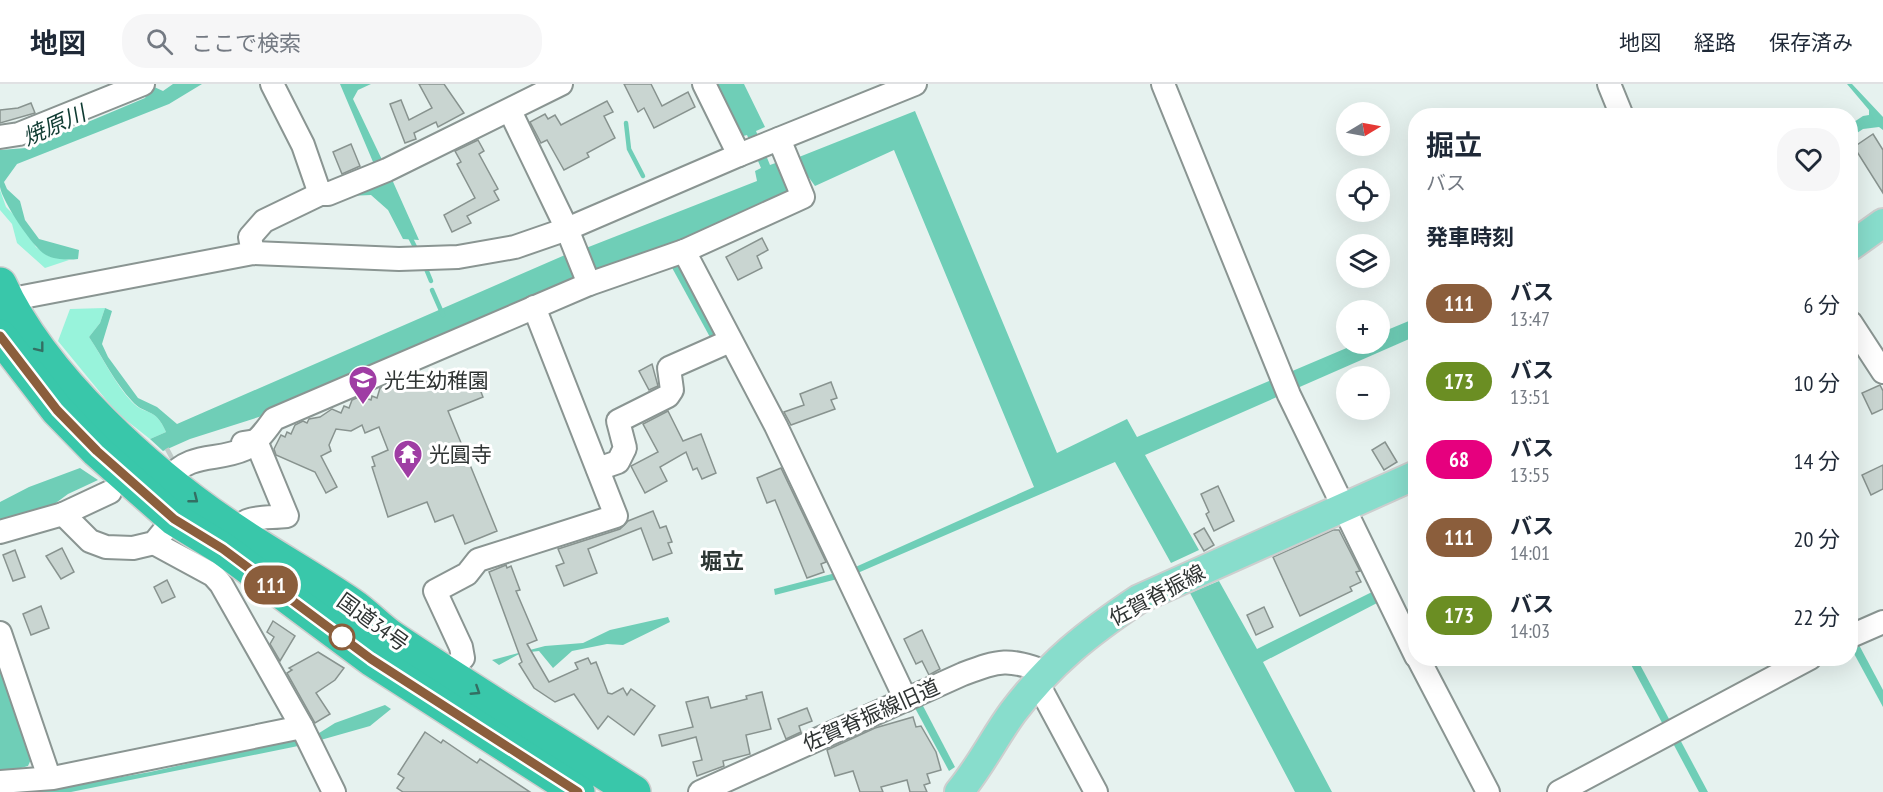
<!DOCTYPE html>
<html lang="ja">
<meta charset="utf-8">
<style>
body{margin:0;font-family:"PT Sans Narrow","Noto Sans JP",sans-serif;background:#f6f6f7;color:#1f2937;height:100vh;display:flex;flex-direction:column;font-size:22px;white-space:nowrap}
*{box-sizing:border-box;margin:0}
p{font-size:20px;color:#747a83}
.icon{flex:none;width:33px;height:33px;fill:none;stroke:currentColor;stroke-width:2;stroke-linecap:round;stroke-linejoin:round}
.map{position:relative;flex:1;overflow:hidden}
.panel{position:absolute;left:1408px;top:24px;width:450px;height:558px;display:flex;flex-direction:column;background:#fff;border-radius:24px;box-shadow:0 6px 24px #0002}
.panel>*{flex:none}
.badge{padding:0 12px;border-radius:20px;font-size:21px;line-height:39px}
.needle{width:39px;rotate:80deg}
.fabs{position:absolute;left:1336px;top:18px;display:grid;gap:12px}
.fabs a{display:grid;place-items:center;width:54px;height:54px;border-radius:50%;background:#fff;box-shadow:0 6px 24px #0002;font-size:30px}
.map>.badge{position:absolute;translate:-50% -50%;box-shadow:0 0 0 3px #fff}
h2{padding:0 18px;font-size:22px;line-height:54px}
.round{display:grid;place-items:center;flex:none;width:63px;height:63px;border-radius:24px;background:#f6f6f7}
.headline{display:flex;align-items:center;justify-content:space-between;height:102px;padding:0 18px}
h1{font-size:28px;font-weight:700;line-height:45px}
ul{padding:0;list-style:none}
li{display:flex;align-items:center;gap:18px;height:78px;padding:0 18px}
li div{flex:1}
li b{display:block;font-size:22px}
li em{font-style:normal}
li .badge{min-width:66px;font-weight:700;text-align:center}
header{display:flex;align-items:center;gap:36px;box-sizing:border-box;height:84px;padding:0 30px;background:#fff;border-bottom:2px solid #e0e1e3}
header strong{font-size:28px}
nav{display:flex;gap:33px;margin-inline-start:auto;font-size:21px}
.search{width:420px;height:54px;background:#f6f6f7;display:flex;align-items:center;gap:15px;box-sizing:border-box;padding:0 21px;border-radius:24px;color:#747a83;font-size:22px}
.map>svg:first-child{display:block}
.green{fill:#98f3db}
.water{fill:#6fceb7}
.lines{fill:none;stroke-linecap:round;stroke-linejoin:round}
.stream{stroke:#6fceb7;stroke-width:4.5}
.building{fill:#c9d5d1;stroke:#88938f;stroke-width:1.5}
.minor-tunnel{stroke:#c1ccc9;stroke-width:22;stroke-dasharray:22 11;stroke-linecap:butt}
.minor-casing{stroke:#8a9592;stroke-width:26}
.major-casing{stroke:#cdcece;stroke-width:32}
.highway-casing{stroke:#cdcece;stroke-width:36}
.minor{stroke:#fff;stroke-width:22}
.major{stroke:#8dc;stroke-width:28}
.highway{stroke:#39c7aa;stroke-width:33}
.oneway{stroke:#336f63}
.line-casing{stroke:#fff;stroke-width:14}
.line{stroke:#8b5e3c;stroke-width:9}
.stop-dot{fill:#fff;stroke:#8b5e3c;stroke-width:3}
.labels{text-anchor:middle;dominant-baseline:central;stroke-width:6;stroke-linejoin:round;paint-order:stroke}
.poi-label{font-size:21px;fill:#2f3433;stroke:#fff;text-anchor:start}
.street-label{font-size:21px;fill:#2f3433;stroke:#fff}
.water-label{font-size:22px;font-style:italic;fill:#0f3b32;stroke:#fff}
.neighbourhood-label{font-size:22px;font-weight:bold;fill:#2c3633;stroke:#fff}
</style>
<header>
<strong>地図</strong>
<div class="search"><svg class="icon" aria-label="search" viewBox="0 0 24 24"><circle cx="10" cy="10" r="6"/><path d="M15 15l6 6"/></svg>ここで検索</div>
<nav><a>地図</a><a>経路</a><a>保存済み</a></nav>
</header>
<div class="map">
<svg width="1883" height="708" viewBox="0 0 1883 708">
<rect width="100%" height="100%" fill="#e6f2ef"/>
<g class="green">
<polygon points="0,106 6,123 18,135 36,163 48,172 69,176 45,184 17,159 12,140 0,126"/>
<path d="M105,224L100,239L89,253C103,274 115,300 132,318C145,332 155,322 166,348L150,355L117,329L58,257L70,225Z"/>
</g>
<g class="water">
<path d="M173,0H202L169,20L17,80L4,98L7,105L20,117L25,136L39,155L79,166L78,175C69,176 55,176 46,171C33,164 2,117 0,103C0,91 0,78 0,66L26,64L145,14L152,2L163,7Z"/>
<polygon points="340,0 371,0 358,6 353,15 385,82 376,85"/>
<path d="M714,0H744L765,43L756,47L770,81L781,77L788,94L804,86L799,73L915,27L1057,369L1127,335L1137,353L1356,260H1380V249L1416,234V252L1145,371L1199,466L1171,479L1115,378L853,491L775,511L774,505L851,485L1034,403L894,66L815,102L807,91L789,97L791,109L596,190L575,195L265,331L190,355L163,367L150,355L166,348C155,322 145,332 132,317C115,299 103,274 89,253L100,239L105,224L112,227L102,260L108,273L138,314L157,323L177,340L565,171L571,180L586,164L757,97L755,87L761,84L747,51L740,53Z"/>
<polygon points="1847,0 1852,0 1883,33 1883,46 1879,43 1863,45 1851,53 1851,40 1863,32 1869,31 1869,26"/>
<polygon points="390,91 419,156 403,155 388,126 371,111 349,112 299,132"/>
<polygon points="676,175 719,252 711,255 670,180"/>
<polygon points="80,384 98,396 68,410 49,424 27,432 0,436 0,418 29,403"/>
<polygon points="1219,497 1257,565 1374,507 1379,518 1263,578 1332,708 1295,708 1190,509"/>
<polygon points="668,533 670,538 623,561 607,560 572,567 553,584 539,567 521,569 499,581 492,576 545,562 583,559 610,546"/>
<polygon points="1851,546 1883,606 1883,623 1851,564"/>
<polygon points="1628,575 1637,575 1708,708 1699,708"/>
<polygon points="0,579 33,671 28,682 0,690"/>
<polygon points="922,620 955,683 949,687 915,624"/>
<polygon points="385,621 391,625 370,642 303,661 71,708 35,708 150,688 316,651 335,639"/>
</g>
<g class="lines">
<g class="stream">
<polyline points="626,39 629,65 643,92"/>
<polyline points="409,151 417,167"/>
<polyline points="424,180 431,197"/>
<polyline points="432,206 443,231"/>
</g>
</g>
<g class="building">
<polygon points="419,0 444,0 464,29 438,43 436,38 414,49 416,55 405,59 390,20 401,16 409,36 432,24"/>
<polygon points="624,0 651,0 662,22 688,8 695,23 654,44 644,24 638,28"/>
<polygon points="607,17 613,28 604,32 615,54 587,69 589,73 564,86 547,56 541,59 530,38 545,30 548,35 555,31 561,41"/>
<polygon points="31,19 35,29 0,39 0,26 18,24"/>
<polygon points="1873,50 1883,66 1883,109 1854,63"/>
<polygon points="478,56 484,67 479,70 498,105 494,107 499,116 467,132 471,139 452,148 444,131 475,114 457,80 461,78 455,67"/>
<polygon points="351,60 360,82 342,90 333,68"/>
<polygon points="762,154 768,166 757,172 762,184 738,196 726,173"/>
<polygon points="652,280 658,302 649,306 639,287"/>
<polygon points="475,293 483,313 448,327 497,447 465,460 453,431 435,438 427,418 388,433 372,383 375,382 372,373 388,366 379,343 365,349 362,341 351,347 336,345 329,361 331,367 321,372 337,403 326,409 315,388 276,371 274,365 281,351 285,353 287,348 291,350 295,341 303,337 307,339 309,335 320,333 332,325 341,329 344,322 349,324 352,316 361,312 371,316 372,312 377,314 380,304 388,301 399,304 401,300 410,304 434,294 439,307"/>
<polygon points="831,298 837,314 831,316 835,325 791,341 784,328 804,321 800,310"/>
<polygon points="1880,301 1883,307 1883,325 1872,330 1862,309"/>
<polygon points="668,327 683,357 701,350 716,389 702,395 697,384 693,386 686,368 660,383 667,397 645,409 631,382 658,368 643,340"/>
<polygon points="1385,358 1397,378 1384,386 1372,366"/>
<polygon points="1883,381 1883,405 1871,411 1862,391"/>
<polygon points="781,384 826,478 821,480 824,488 807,494 775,416 767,419 757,394"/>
<polygon points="1218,402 1234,437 1214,447 1206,430 1209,428 1201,410"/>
<polygon points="653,427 660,444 666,442 672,458 668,459 672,469 653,476 641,444 588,465 597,489 564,502 556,482 564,479 558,465 620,445 628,437"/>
<polygon points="1204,444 1214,461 1204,467 1194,450"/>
<polygon points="1333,446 1339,446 1360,487 1356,488 1361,498 1350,503 1352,507 1300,532 1273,473"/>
<polygon points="62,464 74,488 61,495 46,472"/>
<polygon points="15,466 25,493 13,497 3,471"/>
<polygon points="506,481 507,484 511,482 520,506 516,507 537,556 527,560 549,598 578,585 575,579 588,574 591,580 596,578 608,609 612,610 623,604 627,611 631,605 655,622 634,651 608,632 598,645 574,610 555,618 534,604 519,580 522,578 489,488"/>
<polygon points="167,496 175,513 162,519 154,503"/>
<polygon points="41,522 49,544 31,551 23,530"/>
<polygon points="1264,523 1273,543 1256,551 1247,531"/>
<polygon points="273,537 295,552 280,577 270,560 274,553 267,548"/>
<polygon points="922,546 940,585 929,591 922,577 916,580 904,555"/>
<polygon points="318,568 344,584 335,596 316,609 330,630 315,639 287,589 292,586 289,584"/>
<polygon points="762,608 771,645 746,651 750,670 723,677 724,682 697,692 693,678 702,676 696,653 662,662 659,651 693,643 686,618 708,613 711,624 747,615 746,612"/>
<polygon points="807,624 812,637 799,642 801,648 786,655 778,635"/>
<polygon points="913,633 916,643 921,642 936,668 941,686 927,690 930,699 924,701 927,708 910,708 907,696 881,703 883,708 860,708 853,687 835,692 827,666 875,644"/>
<polygon points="425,648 441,659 443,656 477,679 480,675 530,708 403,708 397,704 404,694 398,690"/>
</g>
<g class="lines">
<polyline class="minor-tunnel" points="141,391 174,373"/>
<g class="minor-casing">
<g id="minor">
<polyline points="272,0 303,61 320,110 328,110 387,86 561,0"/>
<polyline points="704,0 739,71"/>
<polyline points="1163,0 1289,311 1416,572"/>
<polyline points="1609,0 1622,32"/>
<polyline points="510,27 567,145 589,200"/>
<polyline points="0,53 19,50 143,0"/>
<polyline points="684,167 776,342 906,616"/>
<polyline points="253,169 250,153 264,137 320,110"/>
<polyline points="7,216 253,169 399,175 458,173 515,163 567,145 739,71 915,0"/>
<polyline points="1851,239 1883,288"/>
<polyline points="598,385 618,378 625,364 618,337 668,312 672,306 669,284 730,257"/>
<path d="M168,395C192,367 216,378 245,365C257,359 266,346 274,335L589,200L684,167L803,113L779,55"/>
<polyline points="63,430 90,457 106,463 133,464 154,459 163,448"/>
<polyline points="0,448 63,430 110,408"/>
<path d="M228,457C242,429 260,435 287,432L256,357L243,359"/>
<polyline points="154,459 213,491 221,500 302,643 334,708"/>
<polyline points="0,549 49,693"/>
<polyline points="1851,552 1883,538"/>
<polyline points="1418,574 1488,708"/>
<polyline points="448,589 463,574 461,563 435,507 467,490 478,476 616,432 534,223"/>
<polyline points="1037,598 1096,708"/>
<polyline points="0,698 53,694 302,643"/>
<path d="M700,708L963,590C1001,576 1007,574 1046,588"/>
<polyline points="1559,708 1810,574"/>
</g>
</g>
<g class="major-casing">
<g id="major">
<polyline points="1851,162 1883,139"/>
<path d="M959,708C980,683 994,654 1013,628C1050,579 1088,549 1139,515L1416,391"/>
</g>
</g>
<g class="highway-casing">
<g id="highway">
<path d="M0,200C42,293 151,391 236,447C273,472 313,494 351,520C366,530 378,544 393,554C472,607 554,657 634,708"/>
<polyline points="0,252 57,326 97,367 174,435 223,465 371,575 578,708"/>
</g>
</g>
<use href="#minor" class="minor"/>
<use href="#major" class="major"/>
<use href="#highway" class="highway"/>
</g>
<defs><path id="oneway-chevron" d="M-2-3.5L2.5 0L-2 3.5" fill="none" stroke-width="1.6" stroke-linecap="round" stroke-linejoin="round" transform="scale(1.5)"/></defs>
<g class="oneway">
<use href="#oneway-chevron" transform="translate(40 264) rotate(52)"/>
<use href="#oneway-chevron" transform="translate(194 415) rotate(38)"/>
<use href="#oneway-chevron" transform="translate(476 607) rotate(33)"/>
</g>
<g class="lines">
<g class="line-casing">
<polyline id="line" points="0,252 57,326 97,367 174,435 223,465 371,575 578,708"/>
</g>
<use href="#line" class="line"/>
</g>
<defs>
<g id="school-pin" transform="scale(1.5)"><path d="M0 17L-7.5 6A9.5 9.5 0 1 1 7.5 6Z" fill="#9f3da4" stroke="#fff"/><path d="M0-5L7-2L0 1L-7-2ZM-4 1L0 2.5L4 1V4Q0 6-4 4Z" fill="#fff"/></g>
<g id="temple-pin" transform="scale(1.5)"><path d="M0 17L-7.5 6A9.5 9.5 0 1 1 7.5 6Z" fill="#9f3da4" stroke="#fff"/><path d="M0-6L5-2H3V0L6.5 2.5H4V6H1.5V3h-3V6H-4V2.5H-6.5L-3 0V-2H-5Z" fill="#fff"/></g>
</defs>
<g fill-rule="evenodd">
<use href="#school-pin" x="363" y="296"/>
<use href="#temple-pin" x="408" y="370"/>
</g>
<circle class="stop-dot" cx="342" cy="553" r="12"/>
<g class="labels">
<g class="poi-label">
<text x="384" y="296">光生幼稚園</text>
<text x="429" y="370">光圓寺</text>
</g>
<g class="street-label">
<text transform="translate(1157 511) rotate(-28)">佐賀脊振線</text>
<text transform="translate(373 538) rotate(36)">国道34号</text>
<text transform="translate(871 631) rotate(-24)">佐賀脊振線旧道</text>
</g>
<g class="water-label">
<text transform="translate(54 41) rotate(-24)">焼原川</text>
</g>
<g class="neighbourhood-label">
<text x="722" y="477">堀立</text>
</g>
</g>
</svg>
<div class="fabs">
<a><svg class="needle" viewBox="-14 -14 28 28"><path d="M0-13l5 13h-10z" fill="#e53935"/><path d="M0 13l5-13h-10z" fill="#747a83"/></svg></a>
<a><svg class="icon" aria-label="locate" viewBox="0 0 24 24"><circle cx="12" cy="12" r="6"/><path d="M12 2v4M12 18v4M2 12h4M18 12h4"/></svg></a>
<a><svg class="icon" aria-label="layers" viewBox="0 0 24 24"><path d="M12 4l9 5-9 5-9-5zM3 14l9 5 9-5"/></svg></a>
<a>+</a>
<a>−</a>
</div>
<b class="badge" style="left:271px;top:501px;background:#8b5e3c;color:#fff">111</b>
<section class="panel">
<div class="headline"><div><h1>掘立</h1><p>バス</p></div><a class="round"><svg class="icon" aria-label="heart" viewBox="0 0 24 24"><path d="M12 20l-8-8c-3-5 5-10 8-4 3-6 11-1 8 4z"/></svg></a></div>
<h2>発車時刻</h2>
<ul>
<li><span class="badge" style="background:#8b5e3c;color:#fff">111</span><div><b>バス</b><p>13:47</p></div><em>6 分</em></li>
<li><span class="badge" style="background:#6b8e23;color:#fff">173</span><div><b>バス</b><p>13:51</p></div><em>10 分</em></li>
<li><span class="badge" style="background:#e6007e;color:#fff">68</span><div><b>バス</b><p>13:55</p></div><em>14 分</em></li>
<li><span class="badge" style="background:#8b5e3c;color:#fff">111</span><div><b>バス</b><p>14:01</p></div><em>20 分</em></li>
<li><span class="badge" style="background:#6b8e23;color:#fff">173</span><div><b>バス</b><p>14:03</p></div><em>22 分</em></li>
</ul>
</section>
</div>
